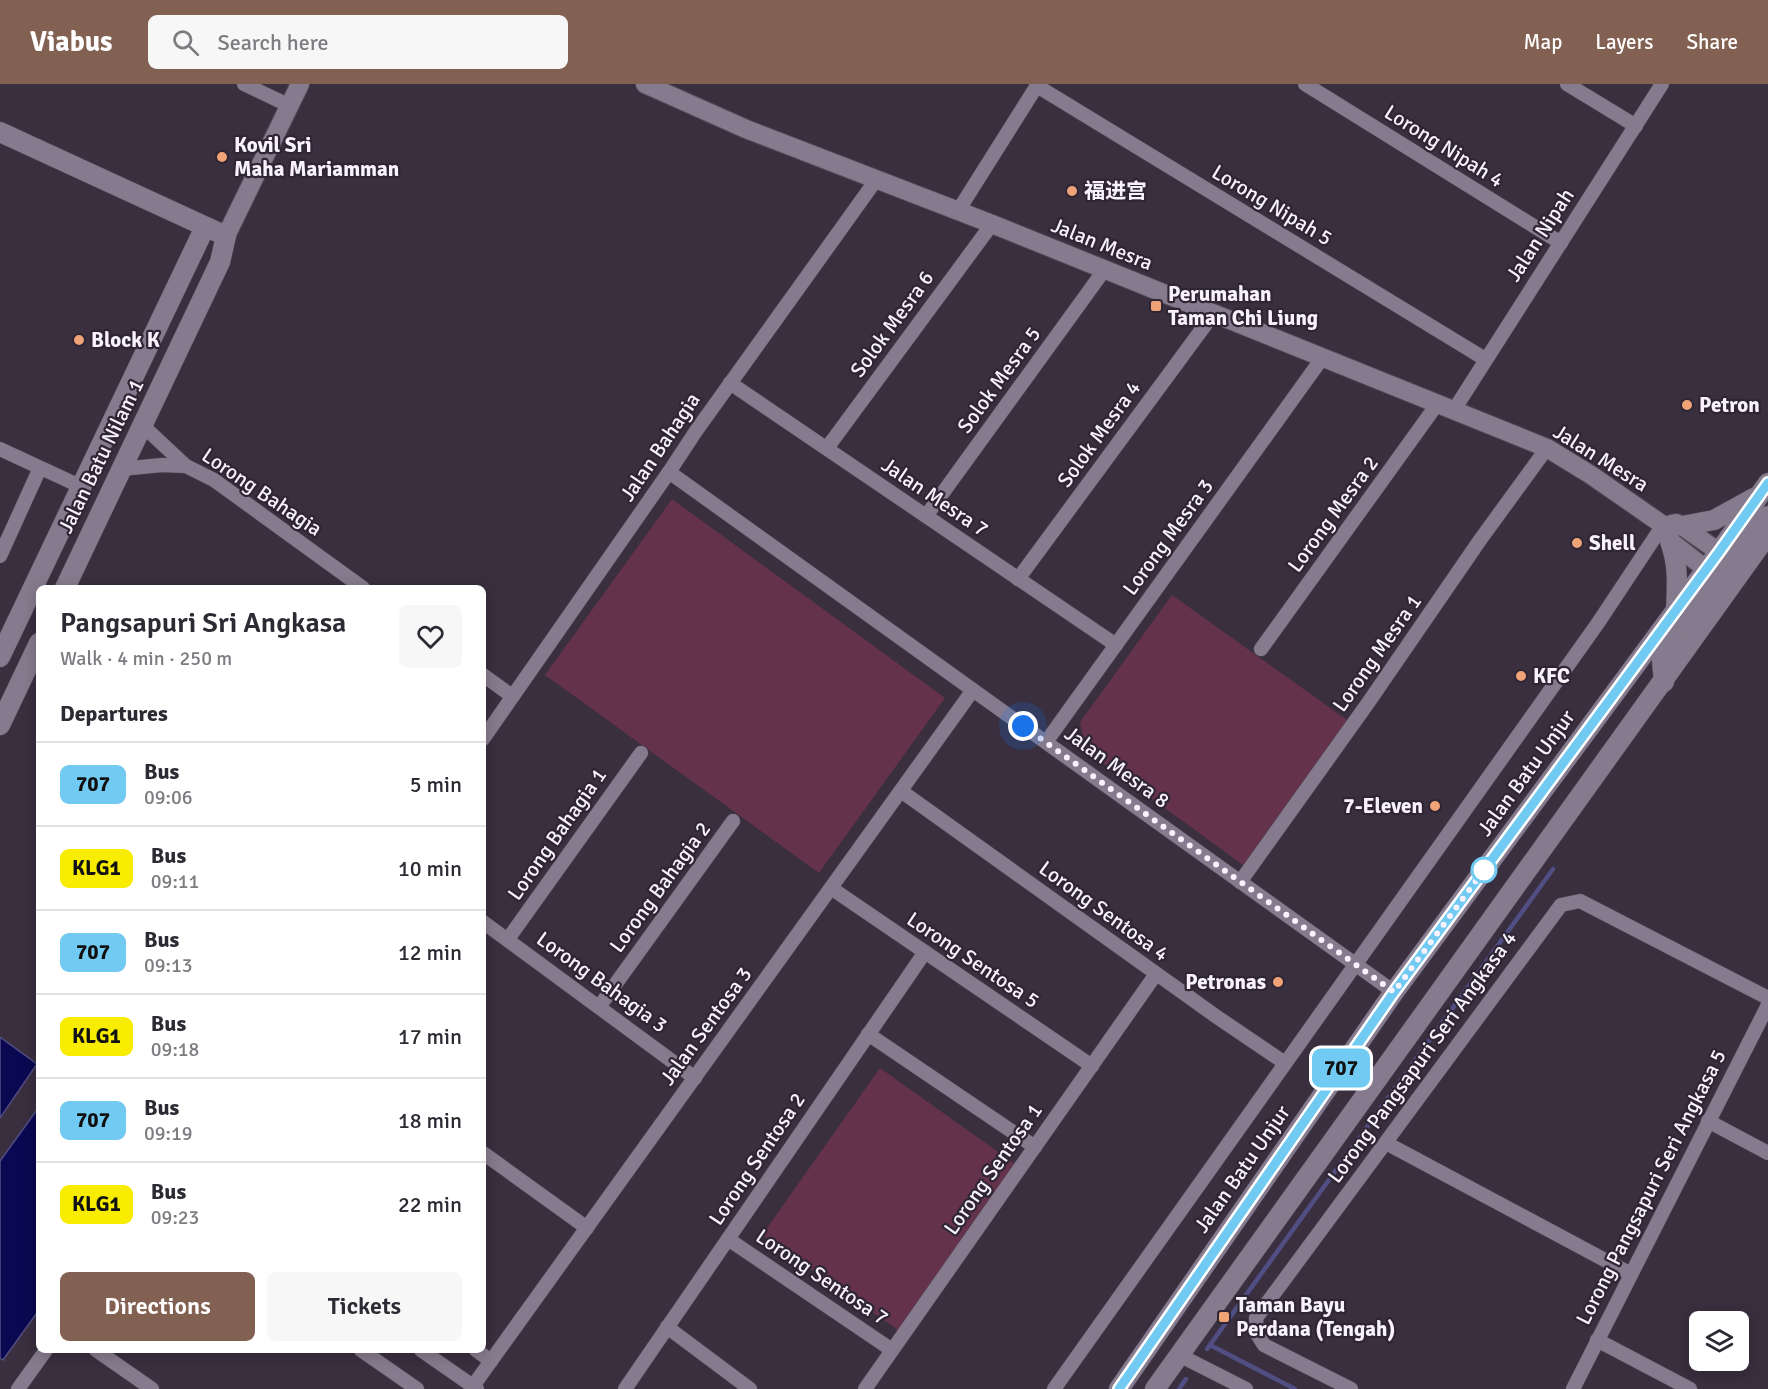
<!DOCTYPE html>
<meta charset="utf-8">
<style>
body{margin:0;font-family:Signika,"Noto Sans SC",sans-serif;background:#f7f7f7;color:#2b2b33;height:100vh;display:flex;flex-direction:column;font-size:22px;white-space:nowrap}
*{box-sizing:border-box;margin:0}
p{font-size:20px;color:#7c7c81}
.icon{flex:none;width:33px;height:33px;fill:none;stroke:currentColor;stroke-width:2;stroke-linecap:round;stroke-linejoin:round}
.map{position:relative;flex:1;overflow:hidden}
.details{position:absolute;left:36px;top:501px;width:450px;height:768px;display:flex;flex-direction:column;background:#fff;border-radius:9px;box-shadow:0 3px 15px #0003}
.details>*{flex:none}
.badge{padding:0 12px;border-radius:9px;font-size:21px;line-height:39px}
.buttons{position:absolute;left:1689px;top:1227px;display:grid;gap:12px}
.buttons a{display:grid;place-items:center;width:60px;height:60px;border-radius:9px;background:#fff;box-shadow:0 3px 15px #0003;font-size:30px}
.you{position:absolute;width:30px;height:30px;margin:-15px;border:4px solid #fff;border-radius:50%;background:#1a73e8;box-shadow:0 0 0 9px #1a73e833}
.map>.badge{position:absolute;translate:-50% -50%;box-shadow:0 0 0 3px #fff}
h2{padding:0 24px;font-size:22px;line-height:54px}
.round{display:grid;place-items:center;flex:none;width:63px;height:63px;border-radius:9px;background:#f7f7f7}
.headline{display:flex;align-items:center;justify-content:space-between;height:102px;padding:0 24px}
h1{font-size:28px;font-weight:600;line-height:45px}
.cta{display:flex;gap:12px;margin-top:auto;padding:12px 24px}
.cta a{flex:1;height:69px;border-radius:9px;background:#836152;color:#fff;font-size:24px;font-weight:600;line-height:69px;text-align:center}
.cta a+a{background:#f7f7f7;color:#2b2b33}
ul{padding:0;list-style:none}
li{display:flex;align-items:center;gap:18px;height:84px;padding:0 24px;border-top:2px solid #e1e1e2}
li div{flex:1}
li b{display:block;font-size:22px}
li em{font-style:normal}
li .badge{min-width:66px;font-weight:700;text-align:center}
header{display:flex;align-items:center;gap:36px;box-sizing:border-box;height:84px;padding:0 30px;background:#836152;color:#fff}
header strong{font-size:28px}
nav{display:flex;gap:33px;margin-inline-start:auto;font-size:21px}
.search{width:420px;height:54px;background:#f7f7f7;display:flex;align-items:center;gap:15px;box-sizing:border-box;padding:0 21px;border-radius:9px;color:#7c7c81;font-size:22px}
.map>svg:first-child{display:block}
.green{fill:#64324a}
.water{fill:#0a0850;stroke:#514e84;stroke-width:1.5}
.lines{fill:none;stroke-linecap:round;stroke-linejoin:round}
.stream{stroke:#514e84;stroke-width:4.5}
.minor-casing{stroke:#544c5a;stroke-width:15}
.tertiary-casing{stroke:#544c5a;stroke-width:20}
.secondary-casing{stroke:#544c5a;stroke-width:21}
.minor{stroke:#867b8e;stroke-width:14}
.tertiary{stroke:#867b8e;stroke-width:18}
.secondary{stroke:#867b8e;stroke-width:20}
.line-casing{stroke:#fff;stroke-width:14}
.line{stroke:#71caf2;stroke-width:9}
.walk{stroke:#f8f2fd;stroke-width:6;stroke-dasharray:0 10.8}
.poi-dot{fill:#efa377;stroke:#2e2535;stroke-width:2}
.stop-dot{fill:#fff;stroke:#71caf2;stroke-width:3}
.labels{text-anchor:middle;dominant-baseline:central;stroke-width:4.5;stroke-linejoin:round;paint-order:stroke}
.poi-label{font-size:21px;font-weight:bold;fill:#f8f2fd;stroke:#2e2535;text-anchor:start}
.street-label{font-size:21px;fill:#f8f2fd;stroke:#2e2535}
</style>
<header>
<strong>Viabus</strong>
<div class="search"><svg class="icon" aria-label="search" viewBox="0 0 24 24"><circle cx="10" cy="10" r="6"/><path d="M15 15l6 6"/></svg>Search here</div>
<nav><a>Map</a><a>Layers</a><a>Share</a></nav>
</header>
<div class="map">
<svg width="1768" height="1305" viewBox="0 0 1768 1305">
<rect width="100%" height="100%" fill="#392f3f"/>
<g class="green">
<polygon points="672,415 945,614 819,789 545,591"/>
<polygon points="1172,511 1347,636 1243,781 1085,666 1080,638"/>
<polygon points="880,984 1015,1080 898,1246 762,1151"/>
</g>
<g class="water">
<polygon points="0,953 37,980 0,1034"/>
<polygon points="39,1023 39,1226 3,1276 0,1274 0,1077"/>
</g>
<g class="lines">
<g class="stream">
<polyline points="1210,1261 1295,1305"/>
<polyline points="1207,1265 1553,785"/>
<polyline points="1179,1305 1186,1295"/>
</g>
<g class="minor-casing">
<g id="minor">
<polyline points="244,0 290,22"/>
<polyline points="1305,0 1561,159"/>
<polyline points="1567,0 1636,42"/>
<polyline points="1037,2 1485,275"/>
<polyline points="958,127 1038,0"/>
<polyline points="730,299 1116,561"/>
<polyline points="1454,326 1662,0"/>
<polyline points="142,341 186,382 214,396 363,504"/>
<polyline points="827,364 992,140"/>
<polyline points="0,365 82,403"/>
<polyline points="121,385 162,381 186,382"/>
<polyline points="669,388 1394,908"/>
<polyline points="926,432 1105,185"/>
<polyline points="0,472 40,384"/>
<polyline points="1018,495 1214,229"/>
<polyline points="1261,565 1438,319"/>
<polyline points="483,591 512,612"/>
<polyline points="483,655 669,388 696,347 876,96"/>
<polyline points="1046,658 1323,273"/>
<polyline points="901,707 1217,933 1285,979"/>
<polyline points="1240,798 1368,619 1480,456 1547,364"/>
<polyline points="831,804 1092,982"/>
<polyline points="483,838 695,994"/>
<polyline points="508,855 641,669"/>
<polyline points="599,923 733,737"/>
<polyline points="868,950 1035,1063"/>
<polyline points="1708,1037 1768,1069"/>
<polyline points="1386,1059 1631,1190"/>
<polyline points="483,1069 587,1144"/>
<polyline points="728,1155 892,1266"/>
<polyline points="667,1243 750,1305"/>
<polyline points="1597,1256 1690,1305"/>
<polyline points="96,1266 152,1305"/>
<polyline points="361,1266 417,1305"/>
<polyline points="421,1266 477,1305"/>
<polyline points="476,1266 491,1277"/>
<polyline points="1179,1271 1246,1305"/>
<polyline points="473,1302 973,606"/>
<polyline points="18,1305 46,1266"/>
<polyline points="625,1305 925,868"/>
<polyline points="865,1305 1156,890"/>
<polyline points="1054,1305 1598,539 1663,441"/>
<polyline points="1351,1305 1264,1261 1257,1250 1256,1234 1561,821 1580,817 1768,914"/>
<polyline points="1573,1305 1768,921"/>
</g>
</g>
<g class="tertiary-casing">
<g id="tertiary">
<polyline points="645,0 746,45 992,140 1547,364 1591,391 1663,441"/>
<polyline points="226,152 300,0"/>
<polyline points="1671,440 1676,439 1682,442 1719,468"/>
<polyline points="1666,451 1670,457 1706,485"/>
</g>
</g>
<g class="secondary-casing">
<g id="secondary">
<polyline points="0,48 226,152 220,178 65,504"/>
<polyline points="1682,442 1714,436 1754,414"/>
<path d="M1670,457C1679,483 1677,500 1676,527"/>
<path d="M1710,485C1739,480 1750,452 1768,432"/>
<polyline points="0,573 205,143"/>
<polyline points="1664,598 1662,577 1667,568 1702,524 1712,505 1719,492 1719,468"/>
<polyline points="0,641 39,559"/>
<polyline points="1119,1305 1394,908 1719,468 1768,399"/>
<polyline points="1155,1305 1768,450"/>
</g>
</g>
<use href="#minor" class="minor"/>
<use href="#tertiary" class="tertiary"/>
<use href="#secondary" class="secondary"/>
</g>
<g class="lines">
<g class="line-casing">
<polyline id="line" points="1119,1305 1394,908 1719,468 1768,399"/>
</g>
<use href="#line" class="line"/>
<polyline class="walk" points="1023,642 1394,908 1484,786"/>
</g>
<g class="poi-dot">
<circle cx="222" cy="73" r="6"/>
<circle cx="1072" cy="107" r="6"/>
<rect x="1150" y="216" width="12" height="12" rx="3"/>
<circle cx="79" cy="256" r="6"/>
<circle cx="1687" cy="321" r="6"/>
<circle cx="1577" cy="459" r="6"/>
<circle cx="1521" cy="592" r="6"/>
<circle cx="1435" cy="722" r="6"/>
<circle cx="1278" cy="898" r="6"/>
<rect x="1218" y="1227" width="12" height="12" rx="3"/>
</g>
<circle class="stop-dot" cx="1484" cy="786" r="12"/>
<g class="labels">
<g class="poi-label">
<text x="234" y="61">Kovil Sri<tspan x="234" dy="24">Maha Mariamman</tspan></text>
<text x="1084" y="107">福进宫</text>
<text x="1168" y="210">Perumahan<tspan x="1168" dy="24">Taman Chi Liung</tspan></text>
<text x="91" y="256">Block K</text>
<text x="1699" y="321">Petron</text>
<text x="1589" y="459">Shell</text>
<text x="1533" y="592">KFC</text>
<text x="1423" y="722" text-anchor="end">7-Eleven</text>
<text x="1266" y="898" text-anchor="end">Petronas</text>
<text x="1236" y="1221">Taman Bayu<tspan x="1236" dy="24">Perdana (Tengah)</tspan></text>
</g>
<g class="street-label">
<text transform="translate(1444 62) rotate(32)">Lorong Nipah 4</text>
<text transform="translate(1272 121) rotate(31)">Lorong Nipah 5</text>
<text transform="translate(1540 151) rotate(-57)">Jalan Nipah</text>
<text transform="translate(1102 160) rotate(22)">Jalan Mesra</text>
<text transform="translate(892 240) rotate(-54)">Solok Mesra 6</text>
<text transform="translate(999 296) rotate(-54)">Solok Mesra 5</text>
<text transform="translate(1099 350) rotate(-54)">Solok Mesra 4</text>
<text transform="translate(660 363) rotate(-56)">Jalan Bahagia</text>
<text transform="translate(101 372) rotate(-64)">Jalan Batu Nilam 1</text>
<text transform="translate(1601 374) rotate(32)">Jalan Mesra</text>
<text transform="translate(262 408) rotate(34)">Lorong Bahagia</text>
<text transform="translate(935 413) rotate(34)">Jalan Mesra 7</text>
<text transform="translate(1333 430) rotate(-54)">Lorong Mesra 2</text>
<text transform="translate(1168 453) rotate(-54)">Lorong Mesra 3</text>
<text transform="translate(1377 569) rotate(-55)">Lorong Mesra 1</text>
<text transform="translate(1117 683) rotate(36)">Jalan Mesra 8</text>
<text transform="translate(1526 689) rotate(-54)">Jalan Batu Unjur</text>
<text transform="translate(557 750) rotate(-55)">Lorong Bahagia 1</text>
<text transform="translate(660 803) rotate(-54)">Lorong Bahagia 2</text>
<text transform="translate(1104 827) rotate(36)">Lorong Sentosa 4</text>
<text transform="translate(973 876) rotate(34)">Lorong Sentosa 5</text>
<text transform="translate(602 898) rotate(36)">Lorong Bahagia 3</text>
<text transform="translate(706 942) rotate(-54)">Jalan Sentosa 3</text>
<text transform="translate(1422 973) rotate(-54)">Lorong Pangsapuri Seri Angkasa 4</text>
<text transform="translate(757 1075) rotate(-56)">Lorong Sentosa 2</text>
<text transform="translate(993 1085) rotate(-55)">Lorong Sentosa 1</text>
<text transform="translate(1242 1085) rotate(-55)">Jalan Batu Unjur</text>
<text transform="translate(1651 1103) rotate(-63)">Lorong Pangsapuri Seri Angkasa 5</text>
<text transform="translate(822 1193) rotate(34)">Lorong Sentosa 7</text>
</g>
</g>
</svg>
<div class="buttons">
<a><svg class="icon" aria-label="layers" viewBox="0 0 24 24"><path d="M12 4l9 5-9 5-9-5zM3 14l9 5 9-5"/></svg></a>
</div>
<div class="you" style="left:1023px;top:642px"></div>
<b class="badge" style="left:1341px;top:984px;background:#71caf2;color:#111">707</b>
<section class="details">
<div class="headline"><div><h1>Pangsapuri Sri Angkasa</h1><p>Walk · 4 min · 250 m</p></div><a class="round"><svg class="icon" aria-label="heart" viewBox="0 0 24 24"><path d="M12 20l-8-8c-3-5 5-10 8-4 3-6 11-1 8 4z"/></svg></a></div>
<h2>Departures</h2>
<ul>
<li><span class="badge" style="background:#71caf2;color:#111">707</span><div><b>Bus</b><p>09:06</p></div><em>5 min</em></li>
<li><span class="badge" style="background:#f8ed00;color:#111">KLG1</span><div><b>Bus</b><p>09:11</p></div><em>10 min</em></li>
<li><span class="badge" style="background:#71caf2;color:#111">707</span><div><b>Bus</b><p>09:13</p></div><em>12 min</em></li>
<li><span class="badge" style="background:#f8ed00;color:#111">KLG1</span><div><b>Bus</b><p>09:18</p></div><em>17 min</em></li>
<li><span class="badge" style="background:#71caf2;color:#111">707</span><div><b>Bus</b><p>09:19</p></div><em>18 min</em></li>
<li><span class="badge" style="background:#f8ed00;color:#111">KLG1</span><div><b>Bus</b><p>09:23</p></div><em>22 min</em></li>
</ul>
<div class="cta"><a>Directions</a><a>Tickets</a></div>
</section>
</div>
